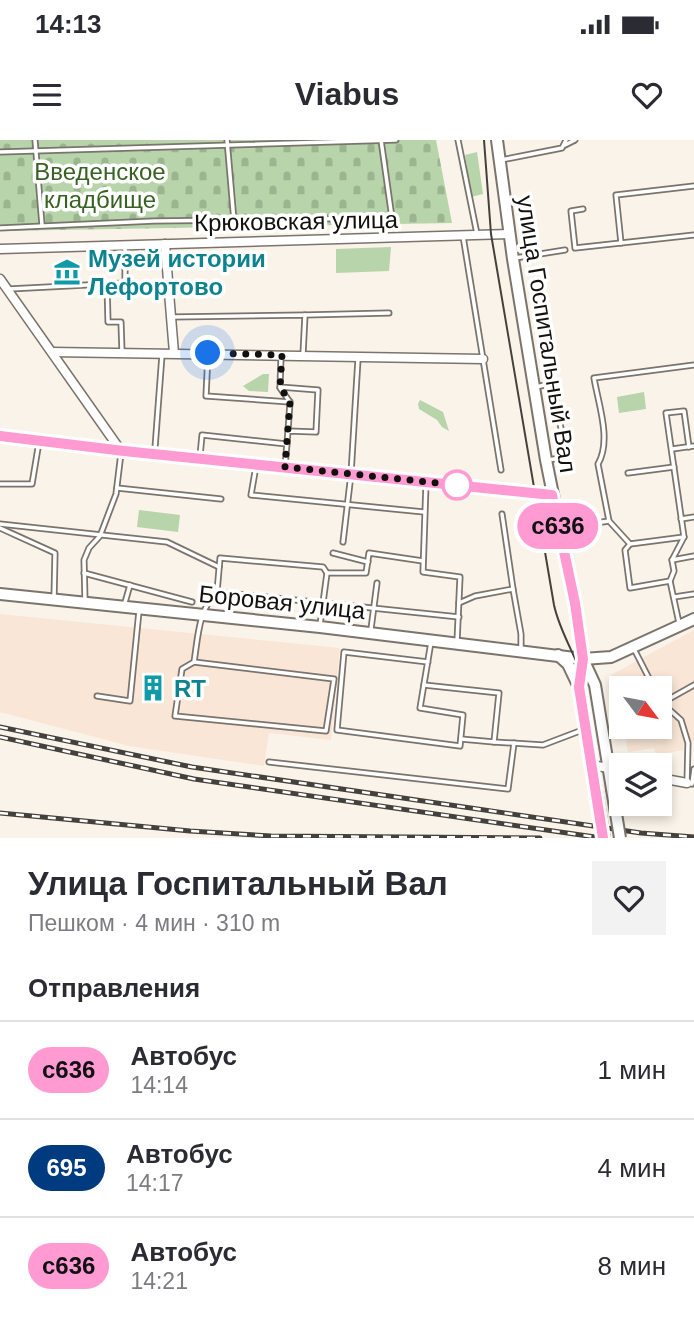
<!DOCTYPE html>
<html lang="ru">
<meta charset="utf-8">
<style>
body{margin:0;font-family:Helvetica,sans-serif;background:#f2f2f3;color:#2b2b33;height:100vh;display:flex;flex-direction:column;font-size:26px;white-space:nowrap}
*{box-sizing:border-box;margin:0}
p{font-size:23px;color:#7c7c81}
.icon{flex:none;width:38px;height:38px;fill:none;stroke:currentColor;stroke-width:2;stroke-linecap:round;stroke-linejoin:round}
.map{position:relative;height:698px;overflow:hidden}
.sheet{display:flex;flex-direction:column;background:#fff;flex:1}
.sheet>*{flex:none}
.badge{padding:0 14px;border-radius:23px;font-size:24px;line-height:46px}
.needle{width:46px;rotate:122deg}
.controls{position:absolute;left:609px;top:536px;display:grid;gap:14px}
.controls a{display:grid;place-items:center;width:63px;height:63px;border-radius:0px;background:#fff;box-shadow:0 4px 10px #0003;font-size:35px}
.you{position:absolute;width:35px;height:35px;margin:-18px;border:5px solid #fff;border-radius:50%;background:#1a73e8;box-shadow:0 0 0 10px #1a73e833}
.map>.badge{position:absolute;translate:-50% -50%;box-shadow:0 0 0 4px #fff}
h2{padding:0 28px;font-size:26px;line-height:63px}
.round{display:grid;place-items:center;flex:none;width:74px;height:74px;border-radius:0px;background:#f2f2f3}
.overview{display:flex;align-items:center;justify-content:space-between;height:119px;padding:0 28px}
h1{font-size:33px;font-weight:700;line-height:52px}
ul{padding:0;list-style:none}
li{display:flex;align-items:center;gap:21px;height:98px;padding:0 28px;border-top:2px solid #e1e1e2}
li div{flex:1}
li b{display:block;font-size:26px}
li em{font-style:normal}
li .badge{min-width:77px;font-weight:700;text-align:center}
.status{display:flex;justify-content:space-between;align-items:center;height:49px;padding:0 35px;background:#fff;direction:ltr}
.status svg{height:19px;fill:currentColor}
header{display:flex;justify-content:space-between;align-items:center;height:91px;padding:0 28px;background:#fff;font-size:32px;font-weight:700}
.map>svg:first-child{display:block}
.commercial{fill:#f9e6d6}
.green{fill:#b7d4aa}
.forest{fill:url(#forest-firs)}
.cemetery{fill:url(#cemetery-stones)}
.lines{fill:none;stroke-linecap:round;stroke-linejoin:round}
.lane-casing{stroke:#7a746c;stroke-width:7}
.street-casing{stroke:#7a746c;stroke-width:11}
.secondary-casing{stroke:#7a746c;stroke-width:14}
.lane{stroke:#fff;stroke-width:3.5}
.street{stroke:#fff;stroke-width:8}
.secondary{stroke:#fff;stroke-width:10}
.tram{stroke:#44403b;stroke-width:2}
.rail-casing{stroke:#44403b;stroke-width:5}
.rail{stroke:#fff;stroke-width:2.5;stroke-dasharray:8;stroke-linecap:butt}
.secondary-bridge-casing{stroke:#7a746c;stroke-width:14;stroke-linecap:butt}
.secondary-bridge{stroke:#fff;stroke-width:10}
.line-casing{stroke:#fff;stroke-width:16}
.line{stroke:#ff9ad2;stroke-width:10}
.walk{stroke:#13110d;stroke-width:7;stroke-dasharray:0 12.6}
.stop-dot{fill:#fff;stroke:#ff9ad2;stroke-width:3.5}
.labels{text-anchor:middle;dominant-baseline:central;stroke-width:7;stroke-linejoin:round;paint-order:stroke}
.park-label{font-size:24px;fill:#386123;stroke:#fff}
.street-label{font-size:24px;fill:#13110d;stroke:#fff}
.culture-label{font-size:24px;font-weight:bold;fill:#0d838f;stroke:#fff;text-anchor:start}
</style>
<div class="status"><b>14:13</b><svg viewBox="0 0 49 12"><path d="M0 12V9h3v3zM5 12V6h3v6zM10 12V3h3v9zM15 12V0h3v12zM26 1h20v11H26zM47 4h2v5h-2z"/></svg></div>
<header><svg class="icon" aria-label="menu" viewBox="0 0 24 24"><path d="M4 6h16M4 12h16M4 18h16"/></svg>Viabus<svg class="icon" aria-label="heart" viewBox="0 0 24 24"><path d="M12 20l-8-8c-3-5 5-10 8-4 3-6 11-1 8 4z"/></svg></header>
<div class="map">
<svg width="694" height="698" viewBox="0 0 694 698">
<defs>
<pattern id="forest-firs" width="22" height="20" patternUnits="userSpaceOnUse" patternTransform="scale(1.75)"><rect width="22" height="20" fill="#b7d4aa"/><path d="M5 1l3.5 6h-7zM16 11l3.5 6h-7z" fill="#9cb591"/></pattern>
<pattern id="cemetery-stones" width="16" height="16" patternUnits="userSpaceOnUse" patternTransform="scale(1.75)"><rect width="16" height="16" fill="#b7d4aa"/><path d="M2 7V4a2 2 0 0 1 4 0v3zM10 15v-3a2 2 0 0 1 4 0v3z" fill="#9cb591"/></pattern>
</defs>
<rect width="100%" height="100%" fill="#faf3e9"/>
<g class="commercial">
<polygon points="0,474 340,508 331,600 269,593 264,626 129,606 0,572"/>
<polygon points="694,490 694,601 683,605 684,610 656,615 654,608 628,612 624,586 660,586 660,548 621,548 621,575 616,576 611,535"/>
</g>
<g class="green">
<polygon points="477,12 483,54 471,57 465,15"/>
<polygon points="391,107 389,131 336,133 336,109"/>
<polygon points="263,234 269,234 268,252 249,251 243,246"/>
<polygon points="644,252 646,269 619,273 617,257"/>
<polygon points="139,370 180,375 178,392 137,387"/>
</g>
<polygon class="forest" points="420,260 443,272 449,291 442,287 437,280 419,269 418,264"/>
<polygon class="cemetery" points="0,0 436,0 452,83 0,91"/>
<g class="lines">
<g class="lane-casing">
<g id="lane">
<polyline points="35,0 42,85"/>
<polyline points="227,0 234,81"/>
<polyline points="458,0 477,94"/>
<polyline points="565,5 575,0"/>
<polyline points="0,12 396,0"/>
<polyline points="501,20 562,8 566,0"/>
<polyline points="583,69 571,71 575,108 694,95"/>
<polyline points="0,88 154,81 392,78 381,0"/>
<polyline points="463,96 501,330"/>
<polyline points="621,103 616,55 694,46"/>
<polyline points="515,118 565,110"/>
<polyline points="107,144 108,182 121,182 122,212"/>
<polyline points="9,149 125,143 125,105"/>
<polyline points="305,175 389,173"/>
<polyline points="172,177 305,175 303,214"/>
<polyline points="208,214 206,256 290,262"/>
<polyline points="281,217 280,247 318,250 316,292 288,291 285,327"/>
<polyline points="536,247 553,243 566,317 548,320"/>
<polyline points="280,248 290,262 288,291"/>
<polyline points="155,308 162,215"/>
<polyline points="672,309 694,306"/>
<polyline points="200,316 202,295 287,304"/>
<polyline points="256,326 251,355 424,372"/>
<polyline points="628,333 674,327"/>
<polyline points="0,344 32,344 39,302"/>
<polyline points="426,344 423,432 460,437 457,502"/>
<polyline points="117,348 221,359"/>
<polyline points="681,379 694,377"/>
<polyline points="0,384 167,402 219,427"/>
<polyline points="0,388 55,413 54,459"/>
<polyline points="562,388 609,381"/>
<polyline points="684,397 666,273 684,271 689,307"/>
<polyline points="343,402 351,334 358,219"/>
<polyline points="630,404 684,397 672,420 674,431 670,441"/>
<polyline points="333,413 368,422"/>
<polyline points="672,420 694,416"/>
<polyline points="84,433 192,462"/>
<polyline points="327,433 366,433 369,413 423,421"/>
<polyline points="513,449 521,494 521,509"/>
<polyline points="217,452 459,477"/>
<polyline points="674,457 694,454"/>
<polyline points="85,461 84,420 89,408 100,396 116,354 121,313"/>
<polyline points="459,463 475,456 513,449 502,374"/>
<polyline points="124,466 130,445"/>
<path d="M679,483L670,441L630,448L625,410L630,404L609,381L598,324C612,300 598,263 594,238L694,225"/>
<polyline points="371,489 377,443"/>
<polyline points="634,509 654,548"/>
<path d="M194,522L334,539L326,591L175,576L182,529L194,522C198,498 198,470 217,452L220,418L323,427L327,433L320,485"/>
<polyline points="428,522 344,512 337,590 460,606 463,575 420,568 431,502"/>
<polyline points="424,545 499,553 494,602 543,605 585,589"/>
<polyline points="694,545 662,563 681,580 688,603 687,643 692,644 694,629"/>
<polyline points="97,556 130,561 139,471"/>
<polyline points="461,599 494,602"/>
<polyline points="269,622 508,649 514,603"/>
</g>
</g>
<g class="street-casing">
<g id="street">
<polyline points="165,104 174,213"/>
<polyline points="0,109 509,94"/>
<polyline points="0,139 121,311"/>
<polyline points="52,212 483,219"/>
<polyline points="0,296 124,311 552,355"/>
<polyline points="591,625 621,630"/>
<polyline points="660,638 687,643"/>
</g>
</g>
<g class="secondary-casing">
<g id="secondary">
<polyline points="497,0 513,119 546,320 575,463 583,519 579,547 596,652"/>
<polyline points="0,454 320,487 583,519 611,517 694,479"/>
<polyline points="558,515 568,524 578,545"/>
<polyline points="583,519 595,545 612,649"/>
</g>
</g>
<use href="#lane" class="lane"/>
<use href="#street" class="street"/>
<use href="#secondary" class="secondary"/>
<path class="tram" d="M484,0L491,94L554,465C560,493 576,515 584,542L610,698"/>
<g class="rail-casing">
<g id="rail">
<polyline points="0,587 192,627 641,693 694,697"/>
<polyline points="0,597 194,639 602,698"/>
<polyline points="0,673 190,691 271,696 540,698"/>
</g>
</g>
<use href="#rail" class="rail"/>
<g class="secondary-bridge-casing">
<g id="secondary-bridge">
<polyline points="612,649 620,698"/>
<polyline points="596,652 603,698"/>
</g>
</g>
<use href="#secondary-bridge" class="secondary-bridge"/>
</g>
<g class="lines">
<g class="line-casing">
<polyline id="line" points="0,296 124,311 552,355 575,463 583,519 579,547 603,698"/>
</g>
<use href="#line" class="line"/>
<polyline class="walk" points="208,213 282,215 280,247 290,262 285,327 457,345"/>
</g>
<defs>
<g id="museum-bare" transform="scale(2.1)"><path d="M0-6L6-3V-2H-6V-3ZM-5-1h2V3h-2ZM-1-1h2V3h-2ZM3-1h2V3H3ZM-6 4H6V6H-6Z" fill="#0f9aa8" stroke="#fff" stroke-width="2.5" paint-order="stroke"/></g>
<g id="building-bare" transform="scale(2.1)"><path d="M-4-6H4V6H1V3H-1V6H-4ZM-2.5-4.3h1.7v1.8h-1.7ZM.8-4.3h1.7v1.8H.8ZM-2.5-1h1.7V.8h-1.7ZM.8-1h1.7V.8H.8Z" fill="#0f9aa8" stroke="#fff" stroke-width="2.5" paint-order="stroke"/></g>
</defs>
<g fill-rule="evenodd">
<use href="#museum-bare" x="67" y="132"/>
<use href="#building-bare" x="153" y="548"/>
</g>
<circle class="stop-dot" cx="457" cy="345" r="14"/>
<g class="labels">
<g class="park-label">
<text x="100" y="31">Введенское<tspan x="100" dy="28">кладбище</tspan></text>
</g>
<g class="street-label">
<text transform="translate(296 81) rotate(-1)">Крюковская улица</text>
<text transform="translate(547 194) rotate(81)">улица Госпитальный Вал</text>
<text transform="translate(282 462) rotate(6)">Боровая улица</text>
</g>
<g class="culture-label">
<text x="88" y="118">Музей истории<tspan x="88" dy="28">Лефортово</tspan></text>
<text x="174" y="548">RT</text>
</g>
</g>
</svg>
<div class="controls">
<a><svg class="needle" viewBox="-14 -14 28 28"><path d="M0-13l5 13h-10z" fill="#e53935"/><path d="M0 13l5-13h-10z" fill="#7c7c81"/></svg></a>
<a><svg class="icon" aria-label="layers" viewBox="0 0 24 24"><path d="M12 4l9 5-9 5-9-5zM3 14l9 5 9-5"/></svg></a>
</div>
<div class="you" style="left:208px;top:213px"></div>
<b class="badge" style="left:558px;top:386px;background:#ff9ad2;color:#111">с636</b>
</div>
<section class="sheet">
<div class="overview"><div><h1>Улица Госпитальный Вал</h1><p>Пешком · 4 мин · 310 m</p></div><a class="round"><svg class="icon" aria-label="heart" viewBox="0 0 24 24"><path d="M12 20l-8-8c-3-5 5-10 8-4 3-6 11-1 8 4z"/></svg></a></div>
<h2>Отправления</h2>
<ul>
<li><span class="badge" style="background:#ff9ad2;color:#111">с636</span><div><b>Автобус</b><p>14:14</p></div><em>1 мин</em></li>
<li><span class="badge" style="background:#003b80;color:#fff">695</span><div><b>Автобус</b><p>14:17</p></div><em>4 мин</em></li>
<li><span class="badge" style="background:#ff9ad2;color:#111">с636</span><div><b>Автобус</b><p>14:21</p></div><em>8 мин</em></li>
</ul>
</section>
